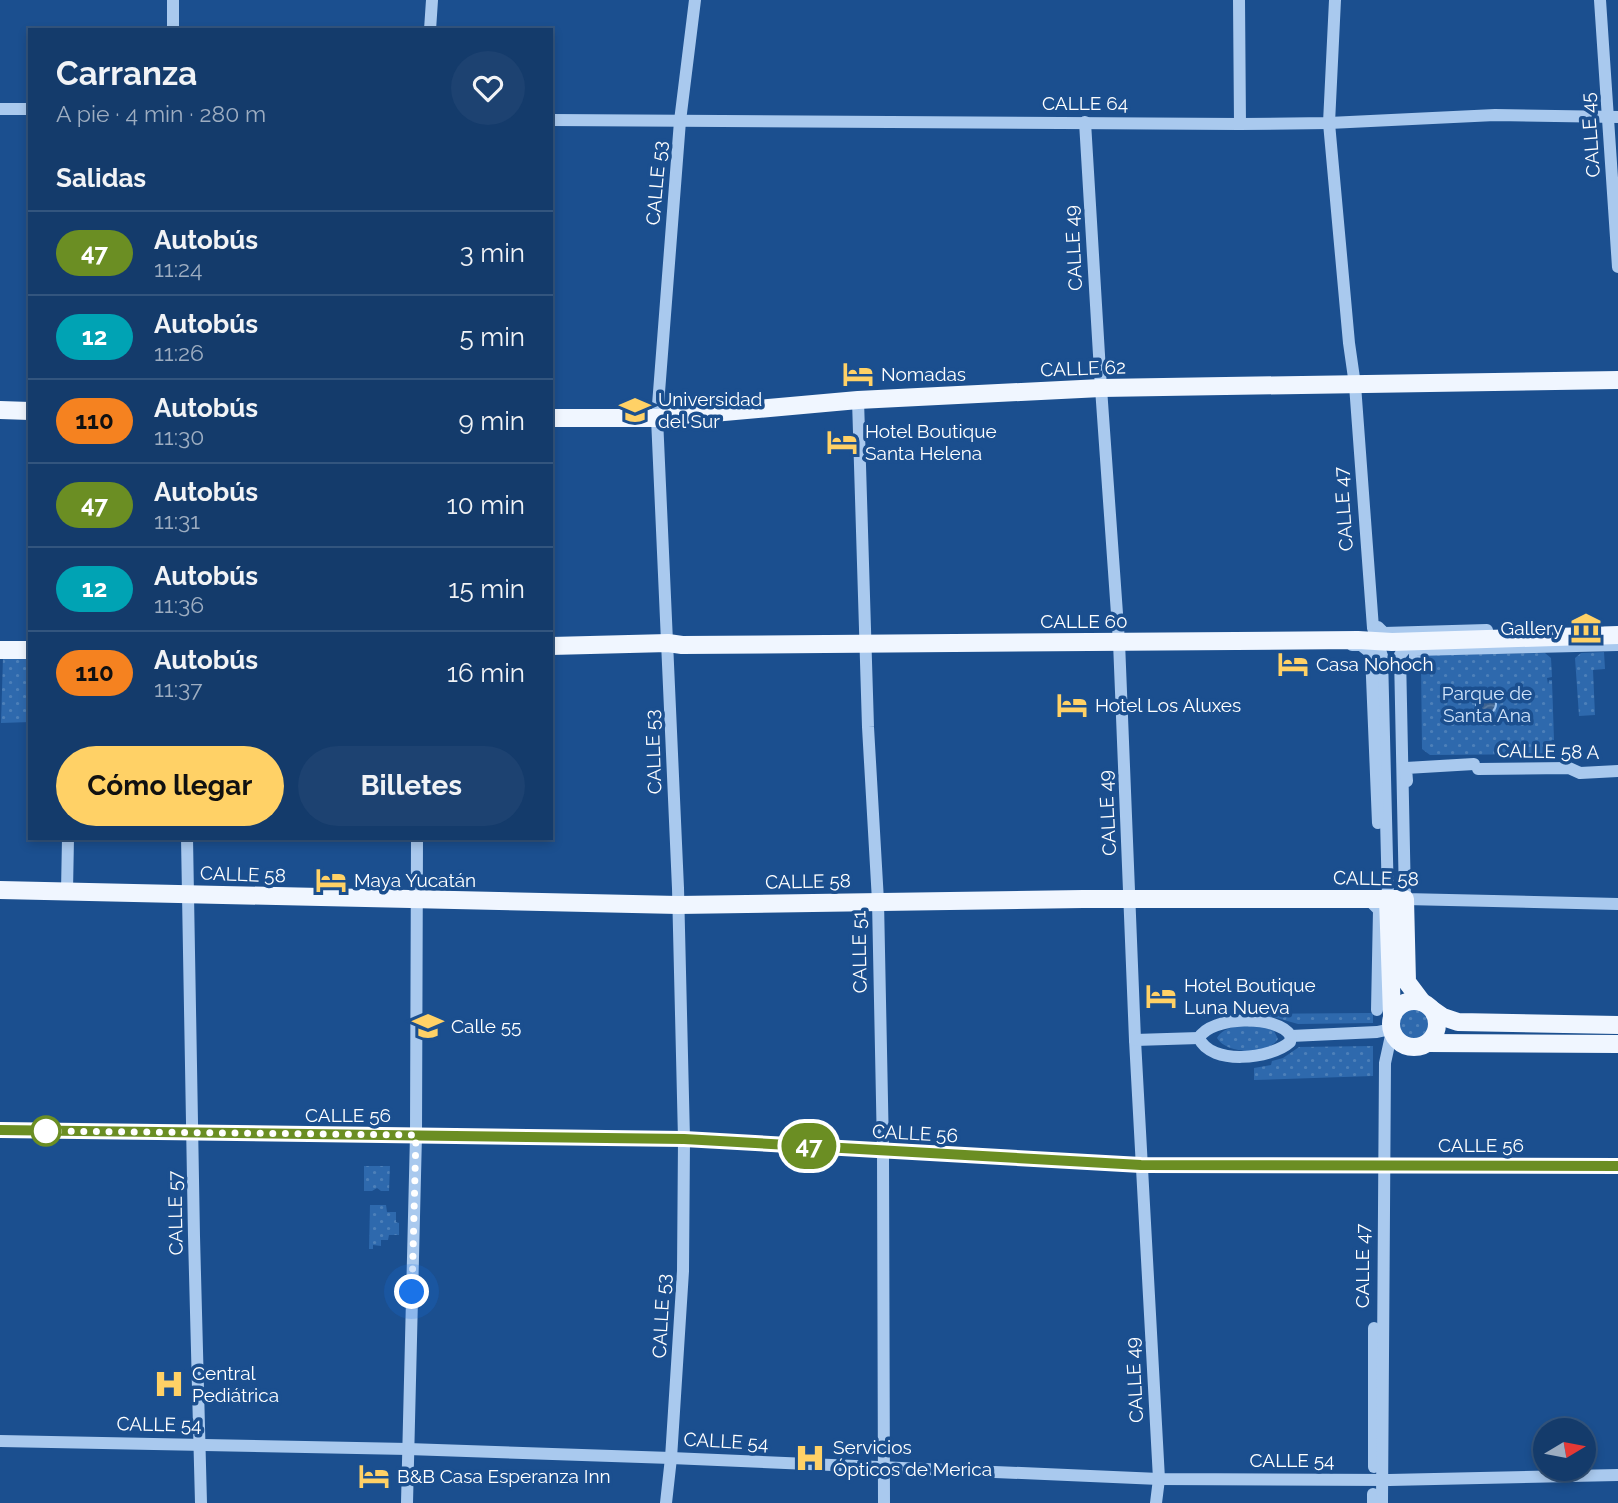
<!DOCTYPE html>
<html lang="es">
<meta charset="utf-8">
<style>
body{margin:0;font-family:Raleway,sans-serif;background:#1d4271;color:#f1f3f6;height:100vh;display:flex;flex-direction:column;font-size:26px;white-space:nowrap}
*{box-sizing:border-box;margin:0}
p{font-size:23px;color:#9dadc1}
.icon{flex:none;width:38px;height:38px;fill:none;stroke:currentColor;stroke-width:2;stroke-linecap:round;stroke-linejoin:round}
.map{position:relative;flex:1;overflow:hidden}
.details{position:absolute;left:28px;top:28px;width:525px;height:812px;display:flex;flex-direction:column;background:#143b6b;border-radius:0px;box-shadow:0 4px 10px #0003,0 0 0 2px #33557e}
.details>*{flex:none}
.badge{padding:0 14px;border-radius:23px;font-size:24px;line-height:46px}
.needle{width:46px;rotate:80deg}
.buttons{position:absolute;left:1533px;top:1418px;display:grid;gap:14px}
.buttons a{display:grid;place-items:center;width:63px;height:63px;border-radius:50%;background:#143b6b;box-shadow:0 4px 10px #0003,0 0 0 2px #33557e;font-size:35px}
.you{position:absolute;width:35px;height:35px;margin:-18px;border:5px solid #fff;border-radius:50%;background:#1a73e8;box-shadow:0 0 0 10px #1a73e833}
.map>.badge{position:absolute;translate:-50% -50%;box-shadow:0 0 0 4px #fff}
h2{padding:0 28px;font-size:26px;line-height:63px}
.round{display:grid;place-items:center;flex:none;width:74px;height:74px;border-radius:37px;background:#1d4271}
.head{display:flex;align-items:center;justify-content:space-between;height:119px;padding:0 28px}
h1{font-size:33px;font-weight:700;line-height:52px}
.primary-button{display:flex;gap:14px;margin-top:auto;padding:14px 28px}
.primary-button a{flex:1;height:80px;border-radius:42px;background:#ffd166;color:#111;font-size:28px;font-weight:700;line-height:80px;text-align:center}
.primary-button a+a{background:#1d4271;color:#f1f3f6}
ul{padding:0;list-style:none}
li{display:flex;align-items:center;gap:21px;height:84px;padding:0 28px;border-top:2px solid #33557e}
li div{flex:1}
li b{display:block;font-size:26px}
li em{font-style:normal}
li .badge{min-width:77px;font-weight:700;text-align:center}
.map>svg:first-child{display:block}
.grass{fill:url(#grass-dots)}
.water{fill:url(#water-waves);stroke:#9cc4f0;stroke-width:2}
.lines{fill:none;stroke-linecap:round;stroke-linejoin:round}
.minor{stroke:#a9c9ee;stroke-width:12}
.major{stroke:#f0f6ff;stroke-width:18}
.line-casing{stroke:#fff;stroke-width:16}
.line{stroke:#6b8e23;stroke-width:10}
.walk{stroke:#fff;stroke-width:7;stroke-dasharray:0 12.6}
.stop-dot{fill:#fff;stroke:#6b8e23;stroke-width:3.5}
.labels{text-anchor:middle;dominant-baseline:central;stroke-width:7;stroke-linejoin:round;paint-order:stroke}
.street-label{font-size:19px;fill:#fff;stroke:#1b4f8f}
.poi-label{font-size:19px;fill:#fff;stroke:#1b4f8f;text-anchor:start}
.park-label{font-size:19px;fill:#cfe3fa;stroke:#1b4f8f}
</style>
<div class="map">
<svg width="1618" height="1503" viewBox="0 0 1618 1503">
<defs>
<pattern id="grass-dots" width="8" height="8" patternUnits="userSpaceOnUse" patternTransform="scale(1.75)"><rect width="8" height="8" fill="#2e69ad"/><path d="M2 2h.1M6 6h.1" fill="none" stroke="#4d80b9" stroke-width="1.8" stroke-linecap="round"/></pattern>
<pattern id="water-waves" width="16" height="10" patternUnits="userSpaceOnUse" patternTransform="scale(1.75)"><rect width="16" height="10" fill="#3c6290"/><path d="M0 5q4-4 8 0t8 0" fill="none" stroke="#597aa1"/></pattern>
</defs>
<rect width="100%" height="100%" fill="#1b4f8f"/>
<g class="grass">
<polygon points="1604,652 1605,669 1593,670 1595,715 1579,716 1575,658 1581,653"/>
<polygon points="1545,653 1551,658 1552,677 1547,678 1548,684 1549,680 1552,680 1554,740 1551,740 1553,742 1543,754 1430,755 1422,749 1421,663 1429,655"/>
<polygon points="3,657 30,657 30,722 1,723"/>
<circle cx="1415" cy="1024" r="16"/>
<polygon points="1373,1013 1373,1023 1298,1024 1277,1018 1244,1014"/>
<path d="M1261,1026L1274,1031L1278,1039C1268,1055 1227,1055 1217,1038C1226,1023 1245,1027 1261,1026Z"/>
<polygon points="1373,1046 1373,1076 1254,1080 1254,1068 1271,1065 1272,1061 1283,1058 1299,1047"/>
<polygon points="364,1166 390,1166 389,1191 381,1191 377,1188 372,1191 364,1191"/>
<polygon points="370,1205 386,1205 387,1212 396,1212 396,1222 399,1223 399,1235 389,1235 388,1240 381,1240 381,1246 373,1245 373,1249 369,1249"/>
</g>
<circle class="water" cx="1486" cy="704" r="10"/>
<g class="lines">
<g class="minor">
<polyline points="173,0 173,30"/>
<polyline points="1239,0 1240,124"/>
<polyline points="1335,0 1329,123 1349,343 1355,385 1373,628 1382,656 1388,899"/>
<polyline points="1600,0 1618,267"/>
<polyline points="430,30 432,0"/>
<polyline points="0,109 30,109"/>
<polyline points="551,120 1240,124 1329,123 1495,115 1618,117"/>
<polyline points="1085,122 1101,388 1119,642 1135,1040 1159,1479 1156,1503"/>
<polyline points="858,400 868,727 878,901 883,1150 884,1503"/>
<polyline points="1378,627 1384,633 1487,630"/>
<polyline points="1412,641 1400,655 1405,899 1618,904"/>
<polyline points="1352,645 1361,645 1371,653 1378,823"/>
<polyline points="1415,658 1415,650 1618,645"/>
<polyline points="1478,769 1569,768 1580,773 1618,771"/>
<polyline points="1407,781 1406,768 1474,764"/>
<polyline points="187,838 194,1236 201,1503"/>
<polyline points="67,891 68,838"/>
<polyline points="1372,903 1379,910 1377,1010"/>
<polyline points="1291,1036 1377,1032 1391,1029"/>
<path d="M1199,1038C1211,1066 1271,1059 1290,1042L1291,1036"/>
<path d="M1199,1038C1210,1016 1278,1014 1291,1036"/>
<polyline points="1135,1040 1199,1038"/>
<polyline points="0,1130 684,1139 1141,1165 1618,1166"/>
<polyline points="0,1441 408,1449 671,1458 1159,1479 1389,1480 1618,1475"/>
<polyline points="1374,1467 1374,1328"/>
<polyline points="407,1503 416,1135 417,838"/>
<polyline points="666,1503 671,1458 683,1271 684,1139 678,888 657,418 680,121 695,0"/>
<polyline points="1373,1503 1373,1494"/>
<polyline points="1382,1503 1385,1063 1392,1031"/>
</g>
<g class="major">
<polyline points="0,410 30,411"/>
<polyline points="551,418 657,418 858,400 1101,388 1618,380"/>
<polyline points="551,646 668,643 682,645 1358,640 1392,642 1618,635"/>
<polyline points="0,650 30,650"/>
<polyline points="0,890 678,905 1083,899 1405,899 1407,982 1422,1002"/>
<polyline points="1388,899 1392,1015"/>
<circle cx="1414" cy="1024" r="23"/>
<polyline points="1433,1010 1443,1017 1458,1022 1618,1025"/>
<polyline points="1428,1043 1618,1044"/>
</g>
</g>
<g class="lines">
<g class="line-casing">
<polyline id="line" points="0,1130 684,1139 1141,1165 1618,1166"/>
</g>
<use href="#line" class="line"/>
<polyline class="walk" points="46,1131 416,1135 412,1292"/>
</g>
<defs>
<g id="hotel-bare" transform="scale(2.415)"><path d="M-6-4.5h1.5V1H6V5H4.5V3h-9V5H-6ZM-4 0a1.8 1.8 0 1 1 3.6 0ZM.5 0V-2.5h3Q6-2.5 6 0Z" fill="#ffd166" stroke="#1b4f8f" stroke-width="2.5" paint-order="stroke"/></g>
<g id="school-bare" transform="scale(2.415)"><path d="M0-5L7-2L0 1L-7-2ZM-4 1L0 2.5L4 1V4Q0 6-4 4Z" fill="#ffd166" stroke="#1b4f8f" stroke-width="2.5" paint-order="stroke"/></g>
<g id="museum-bare" transform="scale(2.415)"><path d="M0-6L6-3V-2H-6V-3ZM-5-1h2V3h-2ZM-1-1h2V3h-2ZM3-1h2V3H3ZM-6 4H6V6H-6Z" fill="#ffd166" stroke="#1b4f8f" stroke-width="2.5" paint-order="stroke"/></g>
<g id="hospital-bare" transform="scale(2.415)"><path d="M-5-5h3v3.5h4V-5h3V5h-3V1.5h-4V5h-3Z" fill="#ffd166" stroke="#1b4f8f" stroke-width="2.5" paint-order="stroke"/></g>
</defs>
<g fill-rule="evenodd">
<use href="#hotel-bare" x="858" y="374"/>
<use href="#school-bare" x="635" y="410"/>
<use href="#hotel-bare" x="842" y="442"/>
<use href="#museum-bare" x="1586" y="628"/>
<use href="#hotel-bare" x="1293" y="664"/>
<use href="#hotel-bare" x="1072" y="705"/>
<use href="#hotel-bare" x="331" y="880"/>
<use href="#hotel-bare" x="1161" y="996"/>
<use href="#school-bare" x="428" y="1026"/>
<use href="#hospital-bare" x="169" y="1384"/>
<use href="#hospital-bare" x="810" y="1458"/>
<use href="#hotel-bare" x="374" y="1476"/>
</g>
<circle class="stop-dot" cx="46" cy="1131" r="14"/>
<g class="labels">
<g class="street-label">
<text x="1085" y="103">CALLE 64</text>
<text transform="translate(1590 135) rotate(-94)">CALLE 45</text>
<text transform="translate(656 183) rotate(-85)">CALLE 53</text>
<text transform="translate(1073 248) rotate(-93)">CALLE 49</text>
<text transform="translate(1083 368) rotate(-2)">CALLE 62</text>
<text transform="translate(1343 509) rotate(-94)">CALLE 47</text>
<text x="1084" y="621">CALLE 60</text>
<text transform="translate(1548 751) rotate(1)">CALLE 58 A</text>
<text transform="translate(653 752) rotate(-92)">CALLE 53</text>
<text transform="translate(1107 813) rotate(-93)">CALLE 49</text>
<text transform="translate(243 874) rotate(2)">CALLE 58</text>
<text transform="translate(1376 878) rotate(1)">CALLE 58</text>
<text transform="translate(808 881) rotate(-1)">CALLE 58</text>
<text transform="translate(859 952) rotate(-91)">CALLE 51</text>
<text x="348" y="1115">CALLE 56</text>
<text transform="translate(915 1133) rotate(3)">CALLE 56</text>
<text x="1481" y="1145">CALLE 56</text>
<text transform="translate(175 1213) rotate(-91)">CALLE 57</text>
<text transform="translate(1362 1266) rotate(-90)">CALLE 47</text>
<text transform="translate(661 1316) rotate(-87)">CALLE 53</text>
<text transform="translate(1134 1380) rotate(-93)">CALLE 49</text>
<text transform="translate(159 1424) rotate(1)">CALLE 54</text>
<text transform="translate(726 1441) rotate(3)">CALLE 54</text>
<text x="1292" y="1460">CALLE 54</text>
</g>
<g class="poi-label">
<text x="881" y="374">Nomadas</text>
<text x="658" y="399">Universidad<tspan x="658" dy="22">del Sur</tspan></text>
<text x="865" y="431">Hotel Boutique<tspan x="865" dy="22">Santa Helena</tspan></text>
<text x="1563" y="628" text-anchor="end">Gallery</text>
<text x="1316" y="664">Casa Nohoch</text>
<text x="1095" y="705">Hotel Los Aluxes</text>
<text x="354" y="880">Maya Yucatán</text>
<text x="1184" y="985">Hotel Boutique<tspan x="1184" dy="22">Luna Nueva</tspan></text>
<text x="451" y="1026">Calle 55</text>
<text x="192" y="1373">Central<tspan x="192" dy="22">Pediátrica</tspan></text>
<text x="833" y="1447">Servicios<tspan x="833" dy="22">Ópticos de Merica</tspan></text>
<text x="397" y="1476">B&amp;B Casa Esperanza Inn</text>
</g>
<g class="park-label">
<text x="1487" y="693">Parque de<tspan x="1487" dy="22">Santa Ana</tspan></text>
</g>
</g>
</svg>
<div class="buttons">
<a><svg class="needle" viewBox="-14 -14 28 28"><path d="M0-13l5 13h-10z" fill="#e53935"/><path d="M0 13l5-13h-10z" fill="#9dadc1"/></svg></a>
</div>
<div class="you" style="left:412px;top:1292px"></div>
<b class="badge" style="left:809px;top:1146px;background:#6b8e23;color:#fff">47</b>
<section class="details">
<div class="head"><div><h1>Carranza</h1><p>A pie · 4 min · 280 m</p></div><a class="round"><svg class="icon" aria-label="heart" viewBox="0 0 24 24"><path d="M12 20l-8-8c-3-5 5-10 8-4 3-6 11-1 8 4z"/></svg></a></div>
<h2>Salidas</h2>
<ul>
<li><span class="badge" style="background:#6b8e23;color:#fff">47</span><div><b>Autobús</b><p>11:24</p></div><em>3 min</em></li>
<li><span class="badge" style="background:#00a3b4;color:#fff">12</span><div><b>Autobús</b><p>11:26</p></div><em>5 min</em></li>
<li><span class="badge" style="background:#f58220;color:#111">110</span><div><b>Autobús</b><p>11:30</p></div><em>9 min</em></li>
<li><span class="badge" style="background:#6b8e23;color:#fff">47</span><div><b>Autobús</b><p>11:31</p></div><em>10 min</em></li>
<li><span class="badge" style="background:#00a3b4;color:#fff">12</span><div><b>Autobús</b><p>11:36</p></div><em>15 min</em></li>
<li><span class="badge" style="background:#f58220;color:#111">110</span><div><b>Autobús</b><p>11:37</p></div><em>16 min</em></li>
</ul>
<div class="primary-button"><a>Cómo llegar</a><a>Billetes</a></div>
</section>
</div>
